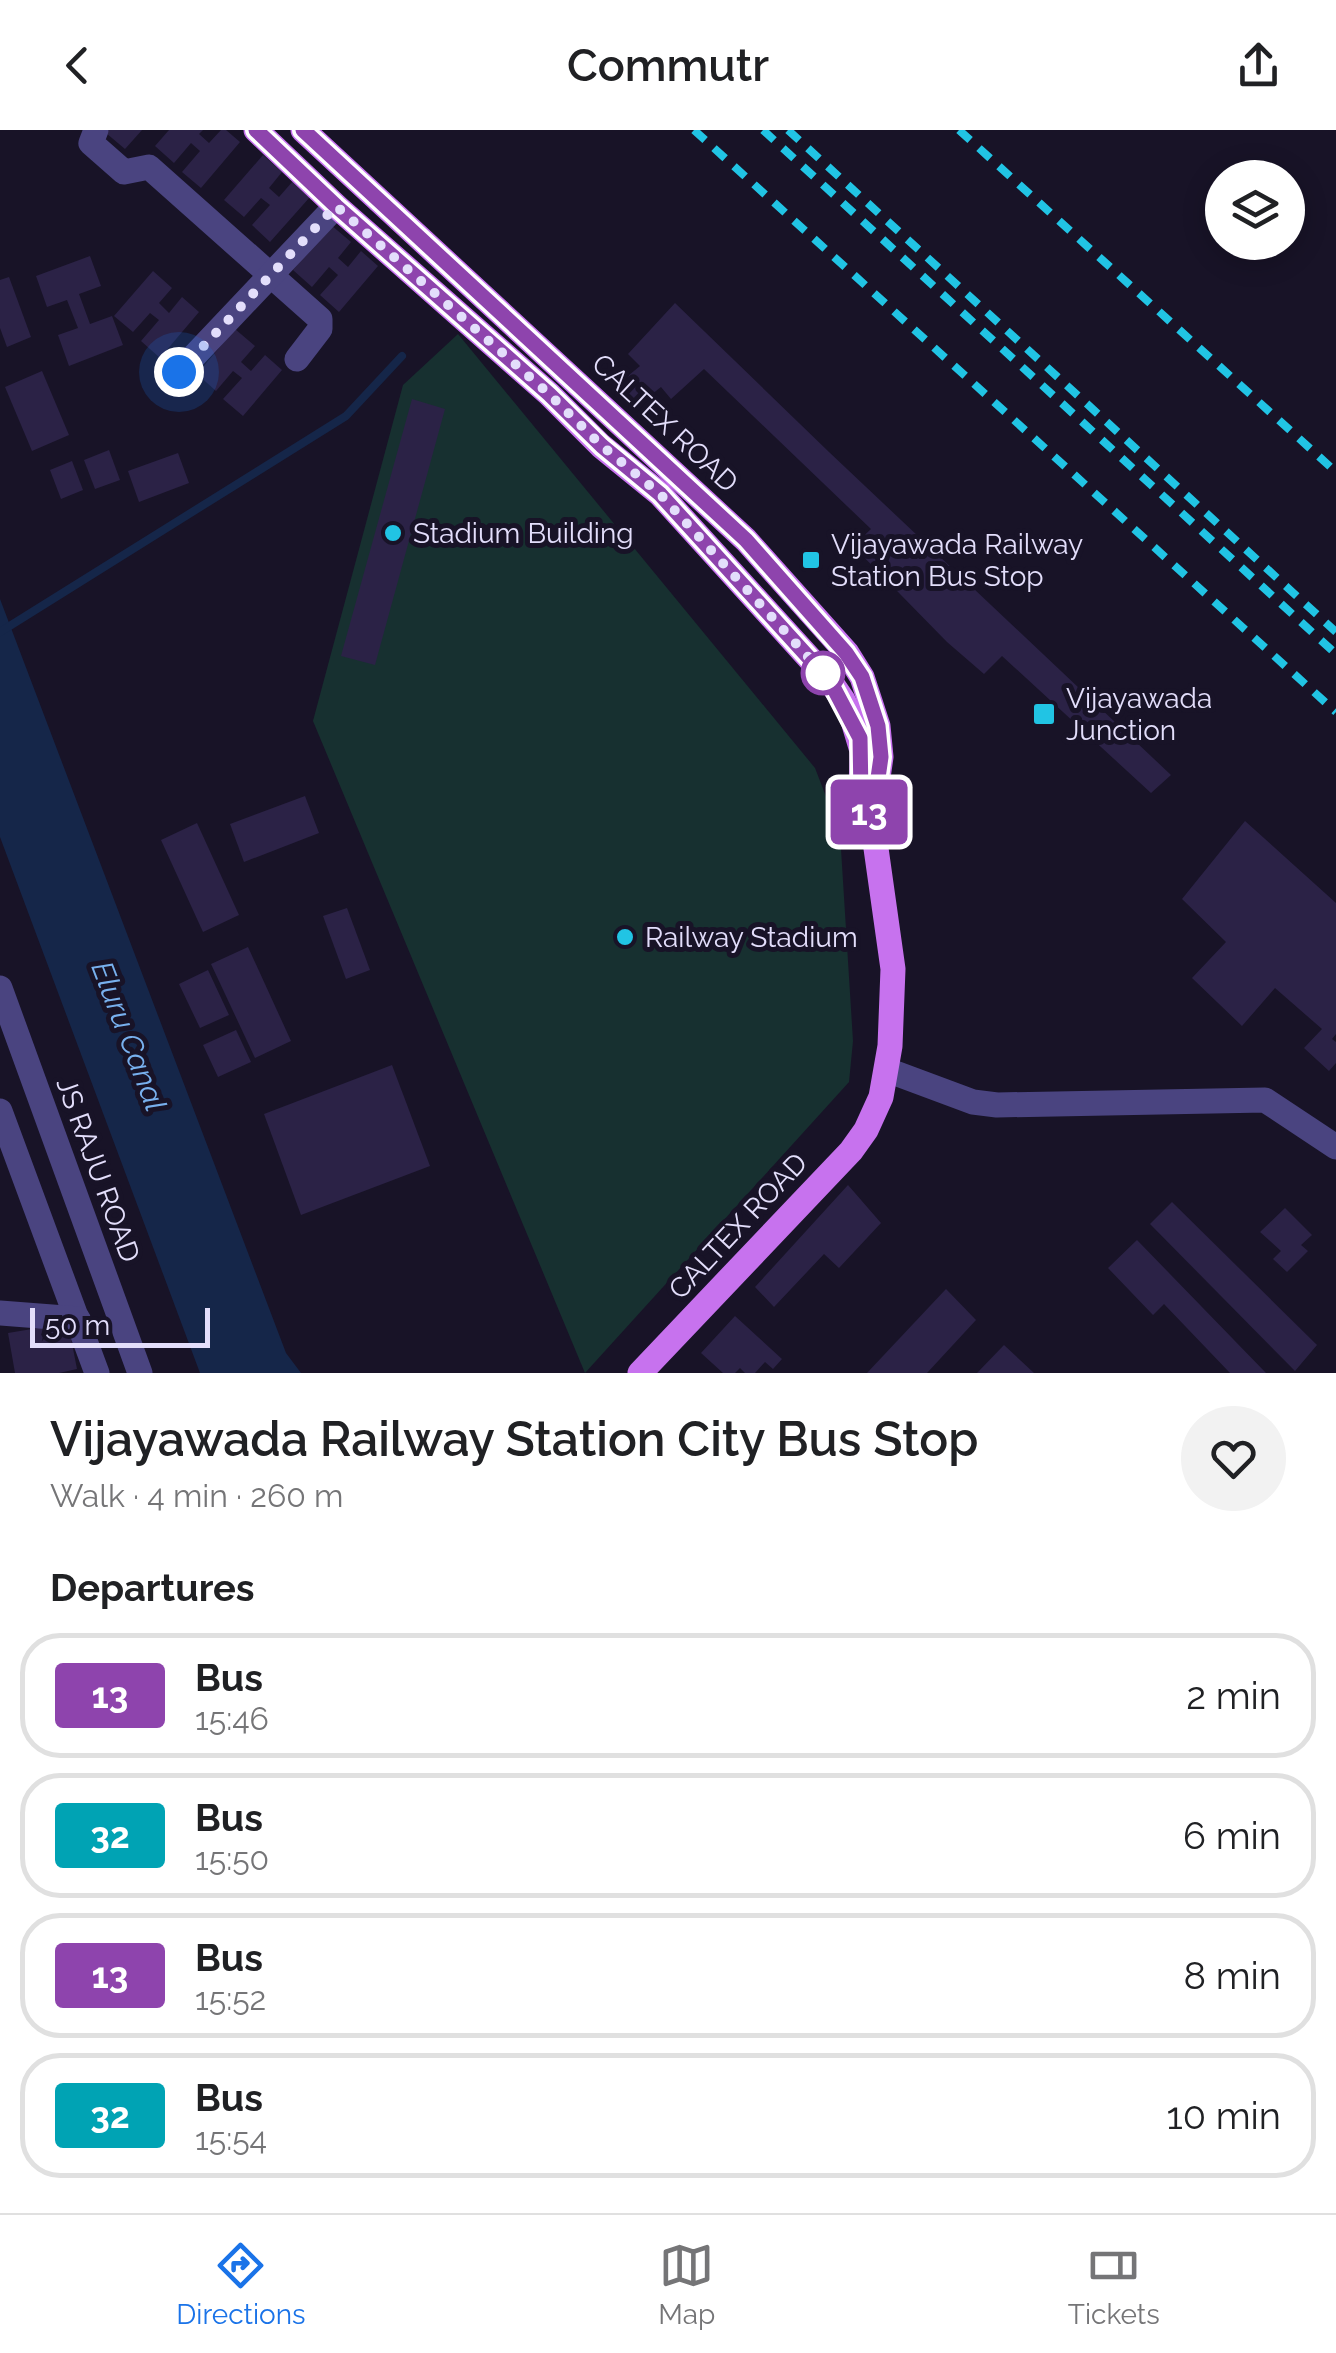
<!DOCTYPE html>
<meta charset="utf-8">
<style>
body{margin:0;font-family:Raleway,sans-serif;background:#f2f2f2;color:#202124;height:100vh;display:flex;flex-direction:column;font-size:38px;white-space:nowrap}
*{box-sizing:border-box;margin:0}
p{font-size:32px;color:#757577}
.icon{flex:none;width:55px;height:55px;fill:none;stroke:currentColor;stroke-width:2;stroke-linecap:round;stroke-linejoin:round}
.map{position:relative;height:1243px;overflow:hidden}
.panel{display:flex;flex-direction:column;background:#fff;flex:1}
.panel>*{flex:none}
.badge{padding:0 20px;border-radius:8px;font-size:35px;line-height:65px}
.fabs{position:absolute;left:1205px;top:30px;display:grid;gap:20px}
.fabs a{display:grid;place-items:center;width:100px;height:100px;border-radius:50%;background:#fff;box-shadow:0 5px 25px #0003;font-size:50px}
.scale{position:absolute;left:30px;bottom:25px;width:180px;box-sizing:border-box;padding-left:10px;border:5px solid #e3defb;border-top:0;font-size:28px;line-height:35px;white-space:nowrap;color:#e3defb;-webkit-text-stroke:8px #181327;paint-order:stroke}
.you{position:absolute;width:50px;height:50px;margin:-25px;border:8px solid #fff;border-radius:50%;background:#1a73e8;box-shadow:0 0 0 15px #1a73e833}
.map>.badge{position:absolute;translate:-50% -50%;box-shadow:0 0 0 5px #fff}
h2{padding:0 50px;font-size:38px;line-height:90px}
.round{display:grid;place-items:center;flex:none;width:105px;height:105px;border-radius:52px;background:#f2f2f2}
.overview{display:flex;align-items:center;justify-content:space-between;height:170px;padding:0 50px}
h1{font-size:48px;font-weight:600;line-height:75px}
ul{padding:0;list-style:none}
li{display:flex;align-items:center;gap:30px;height:125px;margin:0 20px 15px;padding:0 30px;border:5px solid #e0e0e0;border-radius:40px}
li div{flex:1}
li b{display:block;font-size:38px}
li em{font-style:normal}
li .badge{min-width:110px;font-weight:700;text-align:center}
header{display:flex;justify-content:space-between;align-items:center;height:130px;padding:0 50px;background:#fff;font-size:45px;font-weight:600}
.menu{display:flex;justify-content:space-around;align-items:center;height:140px;border-top:2px solid #e0e0e0;background:#fff;font-size:28px;color:#757577}
.menu a{display:grid;justify-items:center;gap:5px}
.menu .active{color:#1a73e8}
.map>svg:first-child{display:block}
.green{fill:#173030}
.water{fill:#152649}
.lines{fill:none;stroke-linecap:round;stroke-linejoin:round}
.stream{stroke:#152649;stroke-width:8}
.building{fill:#2b2246}
.minor{stroke:#4a4480;stroke-width:25}
.major{stroke:#c772ee;stroke-width:25}
.rail{stroke:#21c4e4;stroke-width:8;stroke-dasharray:15 12;stroke-linecap:butt}
.line-casing{stroke:#fff;stroke-width:22}
.line{stroke:#8e44ad;stroke-width:15}
.walk{stroke:#e3defb;stroke-width:10;stroke-dasharray:0 18}
.poi-dot{fill:#21c4e4;stroke:#181327;stroke-width:4}
.stop-dot{fill:#fff;stroke:#8e44ad;stroke-width:5}
.labels{text-anchor:middle;dominant-baseline:central;stroke-width:10;stroke-linejoin:round;paint-order:stroke}
.street-label{font-size:28px;fill:#e3defb;stroke:#181327}
.poi-label{font-size:28px;fill:#e3defb;stroke:#181327;text-anchor:start}
.water-label{font-size:30px;font-style:italic;fill:#78b0ee;stroke:#181327}
</style>
<header><svg class="icon" aria-label="back" viewBox="0 0 24 24"><path d="M15 5l-7 7 7 7"/></svg>Commutr<svg class="icon" aria-label="share" viewBox="0 0 24 24"><path d="M12 15V3M7 8l5-5 5 5M5 13v7h14v-7"/></svg></header>
<div class="map">
<svg width="1336" height="1243" viewBox="0 0 1336 1243">
<rect width="100%" height="100%" fill="#181327"/>
<polygon class="green" points="458,204 815,638 840,703 853,911 849,952 585,1243 313,591 403,255"/>
<polygon class="water" points="0,469 286,1223 301,1243 200,1243 0,707"/>
<g class="lines">
<polyline class="stream" points="0,502 346,286 402,226"/>
</g>
<g class="building">
<polygon points="109,0 142,0 125,19 106,3"/>
<polygon points="169,0 203,0 199,4 209,13 221,0 226,0 240,12 201,58 182,42 200,21 191,13 174,33 155,16"/>
<polygon points="263,25 282,42 269,58 279,67 293,51 310,67 270,112 252,95 270,75 261,68 244,87 224,70"/>
<polygon points="331,95 351,112 338,128 348,137 361,121 378,136 339,182 320,165 338,145 329,137 312,157 293,140"/>
<polygon points="90,126 101,156 79,164 90,194 112,186 123,215 69,236 58,205 78,198 67,170 47,177 36,146"/>
<polygon points="153,141 172,158 159,173 169,183 182,167 199,182 160,228 141,211 159,190 150,183 133,202 114,186"/>
<polygon points="9,147 31,207 7,217 0,198 0,150"/>
<polygon points="675,173 829,322 1171,645 1151,663 1002,526 984,544 947,512 853,416 871,399 704,239 671,269 661,257 637,276 617,255 640,236 628,224"/>
<polygon points="235,199 255,216 241,232 251,241 265,225 282,240 243,286 223,269 242,248 233,241 216,261 197,244"/>
<polygon points="42,241 69,305 32,321 5,257"/>
<polygon points="412,269 445,279 375,535 341,526"/>
<polygon points="109,320 120,350 95,359 84,330"/>
<polygon points="178,323 189,353 139,372 128,341"/>
<polygon points="72,331 83,360 61,369 50,340"/>
<polygon points="305,666 319,703 244,732 230,694"/>
<polygon points="1245,691 1336,773 1336,904 1332,909 1336,912 1336,933 1329,941 1304,918 1322,899 1275,858 1242,896 1192,848 1226,812 1182,769"/>
<polygon points="197,693 239,785 203,802 161,710"/>
<polygon points="347,778 370,840 346,849 323,786"/>
<polygon points="248,817 291,911 255,928 211,834"/>
<polygon points="208,840 229,885 200,898 179,854"/>
<polygon points="236,900 251,932 218,947 203,915"/>
<polygon points="392,935 430,1036 301,1085 264,984"/>
<polygon points="848,1055 881,1093 839,1138 824,1124 774,1177 755,1157"/>
<polygon points="1172,1072 1317,1215 1295,1241 1150,1094"/>
<polygon points="1285,1078 1312,1105 1301,1115 1308,1121 1287,1142 1273,1129 1281,1121 1260,1102"/>
<polygon points="1137,1110 1266,1243 1230,1243 1164,1174 1153,1185 1108,1138"/>
<polygon points="946,1159 976,1190 927,1243 867,1243"/>
<polygon points="735,1186 782,1229 773,1239 765,1232 755,1243 745,1243 740,1238 735,1243 723,1243 701,1223"/>
<polygon points="68,1193 77,1239 59,1243 15,1243 8,1203"/>
<polygon points="1004,1215 1034,1243 977,1243"/>
</g>
<g class="lines">
<g class="minor">
<polyline points="96,0 91,13 124,42 149,37 320,189 320,199 297,229"/>
<polyline points="179,242 336,76"/>
<polyline points="0,858 140,1243"/>
<polyline points="887,940 973,972 997,975 1265,970 1336,1017"/>
<polyline points="0,981 97,1243"/>
<polyline points="0,1183 78,1189"/>
</g>
<g class="major">
<polyline points="256,0 336,76 549,264 601,316 660,364 830,551 843,570 853,591 862,621 861,664 872,690 893,839 890,916 881,967 866,1000 851,1021 640,1243"/>
<polyline points="303,0 746,410 847,523 862,547 878,596 881,627 874,675"/>
</g>
<g class="rail">
<polyline points="694,0 1336,582"/>
<polyline points="763,0 1336,524"/>
<polyline points="788,0 1336,502"/>
<polyline points="959,0 1336,342"/>
</g>
</g>
<g class="lines">
<g class="line-casing">
<polyline id="line" points="256,0 336,76 549,264 602,316 660,364 830,551 860,608 861,664 872,690 881,627 878,596 862,547 846,523 746,410 303,0"/>
</g>
<use href="#line" class="line"/>
<polyline class="walk" points="179,242 336,76 549,264 602,316 660,364 830,551 823,543"/>
</g>
<g class="poi-dot">
<circle cx="393" cy="403" r="10"/>
<rect x="801" y="420" width="20" height="20" rx="5"/>
<rect x="1032" y="572" width="24" height="24" rx="5"/>
<circle cx="625" cy="807" r="10"/>
</g>
<circle class="stop-dot" cx="823" cy="543" r="20"/>
<g class="labels">
<g class="street-label">
<text transform="translate(665 293) rotate(43)">CALTEX ROAD</text>
<text transform="translate(98 1040) rotate(70)">JS RAJU ROAD</text>
<text transform="translate(738 1096) rotate(-47)">CALTEX ROAD</text>
</g>
<g class="poi-label">
<text x="413" y="403">Stadium Building</text>
<text x="831" y="414">Vijayawada Railway<tspan x="831" dy="32">Station Bus Stop</tspan></text>
<text x="1066" y="568">Vijayawada<tspan x="1066" dy="32">Junction</tspan></text>
<text x="645" y="807">Railway Stadium</text>
</g>
<g class="water-label">
<text transform="translate(129 906) rotate(69)">Eluru Canal</text>
</g>
</g>
</svg>
<div class="fabs">
<a><svg class="icon" aria-label="layers" viewBox="0 0 24 24"><path d="M12 4l9 5-9 5-9-5zM3 14l9 5 9-5"/></svg></a>
</div>
<div class="scale">50 m</div>
<div class="you" style="left:179px;top:242px"></div>
<b class="badge" style="left:869px;top:682px;background:#8e44ad;color:#fff">13</b>
</div>
<section class="panel">
<div class="overview"><div><h1>Vijayawada Railway Station City Bus Stop</h1><p>Walk · 4 min · 260 m</p></div><a class="round"><svg class="icon" aria-label="heart" viewBox="0 0 24 24"><path d="M12 20l-8-8c-3-5 5-10 8-4 3-6 11-1 8 4z"/></svg></a></div>
<h2>Departures</h2>
<ul>
<li><span class="badge" style="background:#8e44ad;color:#fff">13</span><div><b>Bus</b><p>15:46</p></div><em>2 min</em></li>
<li><span class="badge" style="background:#00a3b4;color:#fff">32</span><div><b>Bus</b><p>15:50</p></div><em>6 min</em></li>
<li><span class="badge" style="background:#8e44ad;color:#fff">13</span><div><b>Bus</b><p>15:52</p></div><em>8 min</em></li>
<li><span class="badge" style="background:#00a3b4;color:#fff">32</span><div><b>Bus</b><p>15:54</p></div><em>10 min</em></li>
</ul>
</section>
<nav class="menu">
<a class="active"><svg class="icon" aria-label="directions" viewBox="0 0 24 24"><path d="M12 3l9 9-9 9-9-9zM9 14v-3h6M13 9l2 2-2 2"/></svg>Directions</a>
<a><svg class="icon" aria-label="map" viewBox="0 0 24 24"><path d="M3 6l6-2 6 2 6-2v14l-6 2-6-2-6 2zM9 4v14M15 6v14"/></svg>Map</a>
<a><svg class="icon" aria-label="tickets" viewBox="0 0 24 24"><path d="M3 7h18v10H3zM15 7v10"/></svg>Tickets</a>
</nav>
